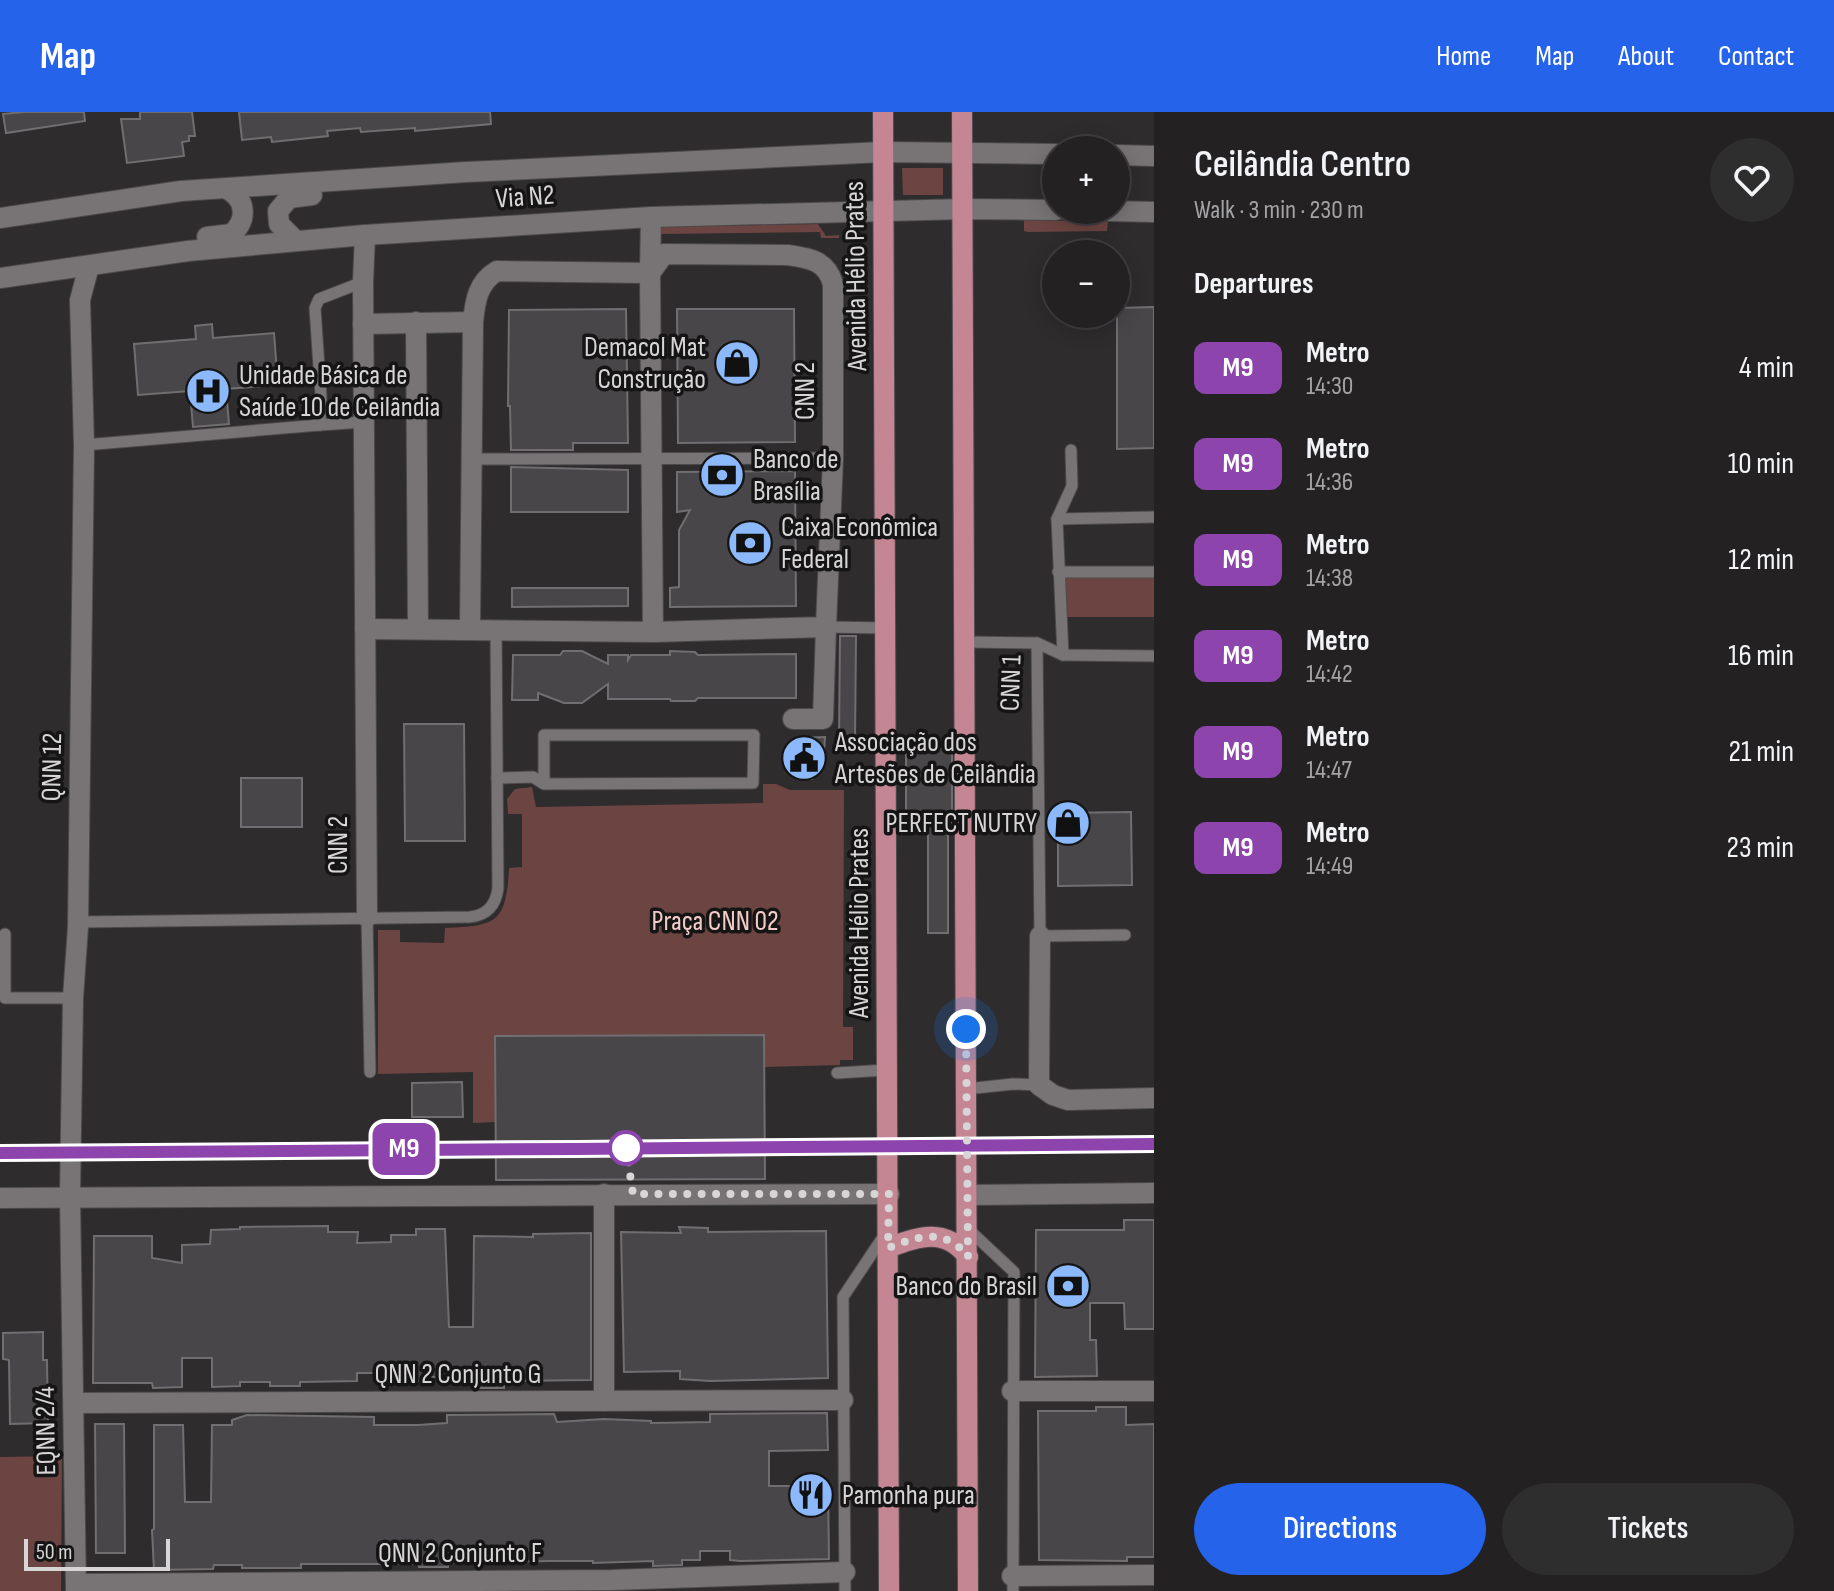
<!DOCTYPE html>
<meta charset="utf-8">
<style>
body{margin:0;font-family:"Sofia Sans Condensed",sans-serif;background:#2f2e2f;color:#f1f3f6;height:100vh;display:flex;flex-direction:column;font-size:30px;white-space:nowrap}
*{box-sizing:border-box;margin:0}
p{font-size:26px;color:#a3a3a5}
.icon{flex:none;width:44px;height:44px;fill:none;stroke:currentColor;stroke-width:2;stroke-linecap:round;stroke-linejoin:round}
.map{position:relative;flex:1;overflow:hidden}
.details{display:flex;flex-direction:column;background:#232122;width:680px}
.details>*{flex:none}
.badge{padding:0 16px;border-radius:12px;font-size:28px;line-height:52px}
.fabs{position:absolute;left:1042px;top:24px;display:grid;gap:16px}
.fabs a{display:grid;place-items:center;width:88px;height:88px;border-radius:50%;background:#232122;box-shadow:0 4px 20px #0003,0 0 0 2px #403e40;font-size:40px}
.scale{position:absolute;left:24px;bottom:20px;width:146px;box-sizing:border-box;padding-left:8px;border:4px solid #d7d5d6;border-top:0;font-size:22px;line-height:28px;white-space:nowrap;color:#d7d5d6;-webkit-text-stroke:6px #161515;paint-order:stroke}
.you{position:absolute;width:40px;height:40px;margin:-20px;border:6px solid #fff;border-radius:50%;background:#1a73e8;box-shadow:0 0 0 12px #1a73e833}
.map>.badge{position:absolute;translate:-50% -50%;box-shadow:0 0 0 4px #fff}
h2{padding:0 40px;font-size:30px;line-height:72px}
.round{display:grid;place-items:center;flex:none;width:84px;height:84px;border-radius:42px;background:#2f2e2f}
.headline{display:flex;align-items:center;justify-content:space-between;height:136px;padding:0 40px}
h1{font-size:38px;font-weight:600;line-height:60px}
.cta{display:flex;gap:16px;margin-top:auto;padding:16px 40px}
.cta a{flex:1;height:92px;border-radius:48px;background:#2563eb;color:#fff;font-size:32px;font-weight:600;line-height:92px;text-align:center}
.cta a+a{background:#2f2e2f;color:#f1f3f6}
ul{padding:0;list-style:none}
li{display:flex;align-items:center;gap:24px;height:96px;padding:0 40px}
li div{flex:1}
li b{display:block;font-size:30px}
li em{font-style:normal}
li .badge{min-width:88px;font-weight:700;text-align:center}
header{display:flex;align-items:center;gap:48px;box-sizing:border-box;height:112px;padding:0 40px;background:#2563eb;color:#fff}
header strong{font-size:38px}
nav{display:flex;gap:44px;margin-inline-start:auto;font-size:28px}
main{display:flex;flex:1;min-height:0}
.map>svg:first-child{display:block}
.green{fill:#6c4441}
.building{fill:#494649;stroke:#706e70;stroke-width:2}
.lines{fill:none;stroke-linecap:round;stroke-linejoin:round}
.lane-casing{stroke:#4d4a4c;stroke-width:13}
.street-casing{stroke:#4d4a4c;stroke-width:22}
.secondary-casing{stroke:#4d4a4c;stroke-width:22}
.primary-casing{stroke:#4d4a4c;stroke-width:22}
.lane{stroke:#787476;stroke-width:11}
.street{stroke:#787476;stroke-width:20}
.secondary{stroke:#787476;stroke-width:20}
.primary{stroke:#c48693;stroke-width:20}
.line-casing{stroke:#fff;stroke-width:18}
.line{stroke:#8e44ad;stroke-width:12}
.walk{stroke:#d7d5d6;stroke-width:8;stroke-dasharray:0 14.4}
.stop-dot{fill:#fff;stroke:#8e44ad;stroke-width:4}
.labels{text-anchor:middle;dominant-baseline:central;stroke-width:7;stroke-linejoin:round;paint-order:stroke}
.street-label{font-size:28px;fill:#d7d5d6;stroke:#161515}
.poi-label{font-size:28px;fill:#d7d5d6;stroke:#161515;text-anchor:start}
.park-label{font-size:28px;fill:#f3ccc8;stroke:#161515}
</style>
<header>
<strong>Map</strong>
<nav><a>Home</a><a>Map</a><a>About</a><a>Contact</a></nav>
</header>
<main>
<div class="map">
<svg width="1154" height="1479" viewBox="0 0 1154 1479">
<rect width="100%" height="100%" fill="#2f2c2d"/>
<g class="green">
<polygon points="902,56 943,56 943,83 903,83"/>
<polygon points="1024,108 1108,110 1107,119 1028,120 1024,119"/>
<polygon points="818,112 826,124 839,123 839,126 821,126 820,120 660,122 661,115"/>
<rect x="1065" y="466" width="89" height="39"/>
<path d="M763,672H776L790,678H844L843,915H853V948H840V953L764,955L763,925L495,927V1010L473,1011V960L378,962V818H400V830L444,831L445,816C498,814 506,810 509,756L522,755V702H508L507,687L515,677L532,675L536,695L763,691Z"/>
<polygon points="62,1344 61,1479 0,1479 0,1345"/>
</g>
<g class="building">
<polygon points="24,0 84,0 85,9 6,21 3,2"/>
<polygon points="140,0 192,0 195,24 189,24 189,29 182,30 184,44 127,51 121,7 140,7"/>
<polygon points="239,0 490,0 491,12 415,19 415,16 361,20 360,16 327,19 328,24 272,30 271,25 242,28"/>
<polygon points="1154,195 1154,336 1117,337 1117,196"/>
<polygon points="626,197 628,331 573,331 573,338 511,338 510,294 508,294 509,198"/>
<polygon points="677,197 794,197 795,330 678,331"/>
<polygon points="212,212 213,226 274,221 278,273 226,277 229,312 193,315 190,279 138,283 134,232 196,227 195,214"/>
<polygon points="511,355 628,358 628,400 511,400"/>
<polygon points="795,359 796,494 670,495 670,476 679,475 679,418 690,398 677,400 677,360"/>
<polygon points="512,476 628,476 628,494 512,495"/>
<polygon points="840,524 856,524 855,631 841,631 841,626 839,626"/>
<polygon points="563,539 582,539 608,552 608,543 628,543 628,548 631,543 670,543 670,539 695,540 698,543 796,542 796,586 698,586 695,589 671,589 670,587 608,587 608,572 582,591 564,591 538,581 538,588 512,588 513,543 560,543"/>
<polygon points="404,612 464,612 465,729 405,729"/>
<polygon points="825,625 823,655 812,667 798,667 793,664 785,649 790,633 798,626"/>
<polygon points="906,637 951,637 952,640 952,720 948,721 948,821 928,821 928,721 906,721"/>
<rect x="241" y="666" width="61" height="49"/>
<polygon points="1131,700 1132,773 1058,774 1058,701"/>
<polygon points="764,923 765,1067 496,1068 495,924"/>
<polygon points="462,970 463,1005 412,1005 412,971"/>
<polygon points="1124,1108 1154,1108 1154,1217 1125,1217 1124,1191 1090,1191 1090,1228 1096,1228 1097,1264 1035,1265 1036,1118 1124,1118"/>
<polygon points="328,1114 328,1120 358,1120 357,1131 391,1130 391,1123 416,1123 416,1117 445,1117 449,1215 473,1215 474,1124 533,1125 533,1122 591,1121 591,1268 504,1269 504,1276 475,1276 475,1268 465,1268 465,1265 430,1265 430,1269 388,1270 388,1261 357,1261 357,1269 300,1270 300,1274 270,1274 270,1270 240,1270 240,1274 212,1275 212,1246 182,1246 182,1275 153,1276 152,1271 93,1271 94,1124 152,1124 152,1146 182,1151 182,1133 210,1132 211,1118 240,1117 240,1115"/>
<polygon points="679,1115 708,1116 708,1120 826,1119 828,1266 710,1269 680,1267 680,1259 624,1260 621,1120 681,1121"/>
<polygon points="43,1220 43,1248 47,1248 48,1311 10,1312 9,1248 3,1247 3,1221"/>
<polygon points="1096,1295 1126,1295 1126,1313 1154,1312 1154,1445 1127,1445 1127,1449 1039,1448 1038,1299 1096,1299"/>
<polygon points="827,1301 828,1338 769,1339 769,1374 828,1374 829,1447 740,1449 730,1448 730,1439 700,1439 700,1448 682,1448 682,1453 653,1454 653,1449 593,1451 593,1449 549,1449 448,1451 448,1455 419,1455 418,1452 301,1452 301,1456 242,1456 242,1453 214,1453 213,1457 154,1458 152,1418 154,1417 154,1313 183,1313 185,1390 211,1390 212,1313 232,1313 232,1308 247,1303 374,1305 374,1313 418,1313 447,1311 447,1303 554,1302 557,1310 604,1307 651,1309 651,1311 710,1310 710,1302"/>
<polygon points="95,1312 124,1312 125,1441 96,1441"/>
</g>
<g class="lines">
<g class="lane-casing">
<g id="lane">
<polyline points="363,170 319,187 315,196 321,284 320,313 364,310"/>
<polyline points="84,333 320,313"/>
<polyline points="471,347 833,346"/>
<polyline points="1057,407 1154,405"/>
<polyline points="1058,460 1154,460"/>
<polyline points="826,515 886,516"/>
<polyline points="965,530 1037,531 1063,543 1154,544"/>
<polyline points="1037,531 1040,824 1125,823"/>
<polyline points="1063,543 1057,407 1072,374 1071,338"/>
<polyline points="497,666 533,665 544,672 753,671 754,623 544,623 544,672"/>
<polyline points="367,805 370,960"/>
<path d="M78,810L469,805C487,804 496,793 498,776L496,517"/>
<polyline points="5,822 5,886 73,886"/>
<polyline points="837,961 886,958"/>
<polyline points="966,977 1013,972 1039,973"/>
<polyline points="967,1116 1014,1160 1013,1479"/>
<polyline points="845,1479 843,1185 885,1122"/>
</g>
</g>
<g class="street-casing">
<g id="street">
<polyline points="651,105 650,161 653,520"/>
<polyline points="365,123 363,170 367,805"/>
<polyline points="416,210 418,517"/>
<polyline points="363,212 473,210 470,516"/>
<path d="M365,517L653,520L826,515L833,346V172C827,149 810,146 788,143L664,142L650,161L497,159C478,170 475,189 473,210"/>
<polyline points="793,607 823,607 826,515"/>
<polyline points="1040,824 1039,973 1053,983 1068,988 1154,986"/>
<polyline points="604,1082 604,1289"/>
<polyline points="70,1084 76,1479"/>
<polyline points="1012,1279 1154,1279"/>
<polyline points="74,1291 843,1288"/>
<polyline points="1012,1464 1154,1463"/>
<polyline points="76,1472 612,1468 845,1460"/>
</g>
</g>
<g class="secondary-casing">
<g id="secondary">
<polyline points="1116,43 1154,44"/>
<polyline points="1066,98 1154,100"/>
<polyline points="0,106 181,79 466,60 883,40 1056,42"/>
<path d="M207,125L232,122C248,107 246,87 227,77"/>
<polyline points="295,128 279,112 278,99 289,86 312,83"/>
<polyline points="0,166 188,139 365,123 651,105 965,97 1056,98"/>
<polyline points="967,1083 1154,1081"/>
<polyline points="70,1084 73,886 78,815 84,333 80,188 89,154"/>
<polyline points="0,1086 889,1082"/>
</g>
</g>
<g class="primary-casing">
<g id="primary">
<polyline points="883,0 889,1479"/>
<polyline points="962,0 968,1479"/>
<path d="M888,1136C918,1124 946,1115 968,1145"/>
</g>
</g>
<use href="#lane" class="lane"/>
<use href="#street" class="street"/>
<use href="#secondary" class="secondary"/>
<use href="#primary" class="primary"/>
</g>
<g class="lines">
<g class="line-casing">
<path id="line" d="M0,1041C385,1036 769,1038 1154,1032"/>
</g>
<use href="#line" class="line"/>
<path class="walk" d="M626,1036L633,1082H889L888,1136C918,1124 946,1115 968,1145L966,917"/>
</g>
<defs>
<g id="shop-disc" transform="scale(2.3)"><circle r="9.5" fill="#8bb9fc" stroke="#161515"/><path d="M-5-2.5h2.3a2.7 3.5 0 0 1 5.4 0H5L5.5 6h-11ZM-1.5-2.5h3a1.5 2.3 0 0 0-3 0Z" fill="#111"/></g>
<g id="hospital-disc" transform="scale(2.3)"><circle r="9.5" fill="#8bb9fc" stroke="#161515"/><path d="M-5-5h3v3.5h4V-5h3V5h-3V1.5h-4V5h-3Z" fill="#111"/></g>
<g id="bank-disc" transform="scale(2.3)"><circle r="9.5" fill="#8bb9fc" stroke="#161515"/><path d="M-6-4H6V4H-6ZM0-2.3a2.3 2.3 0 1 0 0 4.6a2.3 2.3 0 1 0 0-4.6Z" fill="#111"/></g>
<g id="civic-disc" transform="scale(2.3)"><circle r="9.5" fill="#8bb9fc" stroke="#161515"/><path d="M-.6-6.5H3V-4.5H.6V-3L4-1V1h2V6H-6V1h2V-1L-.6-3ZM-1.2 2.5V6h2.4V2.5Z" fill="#111"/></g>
<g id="restaurant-disc" transform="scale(2.3)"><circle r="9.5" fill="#8bb9fc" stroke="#161515"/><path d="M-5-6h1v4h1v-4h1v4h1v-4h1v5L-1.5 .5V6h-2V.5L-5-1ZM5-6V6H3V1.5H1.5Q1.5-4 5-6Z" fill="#111"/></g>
</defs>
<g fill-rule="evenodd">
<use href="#shop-disc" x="737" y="251"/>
<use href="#hospital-disc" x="208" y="279"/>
<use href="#bank-disc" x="722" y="363"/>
<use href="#bank-disc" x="750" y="431"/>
<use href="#civic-disc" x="804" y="646"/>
<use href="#shop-disc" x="1068" y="711"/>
<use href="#bank-disc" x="1068" y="1174"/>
<use href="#restaurant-disc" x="811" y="1383"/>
</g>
<circle class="stop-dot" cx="626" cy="1036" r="16"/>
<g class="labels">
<g class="street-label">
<text transform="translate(525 85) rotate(-4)">Via N2</text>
<text transform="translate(856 164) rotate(-91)">Avenida Hélio Prates</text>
<text transform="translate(805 279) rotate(-90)">CNN 2</text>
<text transform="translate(1011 571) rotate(-88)">CNN 1</text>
<text transform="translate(52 655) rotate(-89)">QNN 12</text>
<text transform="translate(338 733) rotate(-90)">CNN 2</text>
<text transform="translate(859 811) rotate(-90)">Avenida Hélio Prates</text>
<text x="458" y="1262">QNN 2 Conjunto G</text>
<text transform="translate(46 1319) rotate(-91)">EQNN 2/4</text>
<text x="460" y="1441">QNN 2 Conjunto F</text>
</g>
<g class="poi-label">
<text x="706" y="235" text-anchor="end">Demacol Mat<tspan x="706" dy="32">Construção</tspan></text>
<text x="239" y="263">Unidade Básica de<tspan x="239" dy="32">Saúde 10 de Ceilândia</tspan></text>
<text x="753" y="347">Banco de<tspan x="753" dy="32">Brasília</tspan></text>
<text x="781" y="415">Caixa Econômica<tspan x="781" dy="32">Federal</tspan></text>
<text x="835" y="630">Associação dos<tspan x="835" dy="32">Artesões de Ceilândia</tspan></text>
<text x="1037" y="711" text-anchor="end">PERFECT NUTRY</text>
<text x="1037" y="1174" text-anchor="end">Banco do Brasil</text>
<text x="842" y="1383">Pamonha pura</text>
</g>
<g class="park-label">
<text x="715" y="809">Praça CNN 02</text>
</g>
</g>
</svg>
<div class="fabs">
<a>+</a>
<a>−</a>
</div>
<div class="scale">50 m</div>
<div class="you" style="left:966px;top:917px"></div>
<b class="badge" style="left:404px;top:1037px;background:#8e44ad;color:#fff">M9</b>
</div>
<section class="details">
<div class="headline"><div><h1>Ceilândia Centro</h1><p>Walk · 3 min · 230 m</p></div><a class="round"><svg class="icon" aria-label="heart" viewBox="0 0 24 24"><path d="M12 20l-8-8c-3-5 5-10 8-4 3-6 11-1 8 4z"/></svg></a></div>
<h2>Departures</h2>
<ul>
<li><span class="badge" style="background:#8e44ad;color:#fff">M9</span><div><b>Metro</b><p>14:30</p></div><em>4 min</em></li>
<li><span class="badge" style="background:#8e44ad;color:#fff">M9</span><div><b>Metro</b><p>14:36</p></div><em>10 min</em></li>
<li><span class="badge" style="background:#8e44ad;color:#fff">M9</span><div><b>Metro</b><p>14:38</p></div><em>12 min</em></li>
<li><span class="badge" style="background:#8e44ad;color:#fff">M9</span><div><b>Metro</b><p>14:42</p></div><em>16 min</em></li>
<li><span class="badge" style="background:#8e44ad;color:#fff">M9</span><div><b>Metro</b><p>14:47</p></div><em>21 min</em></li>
<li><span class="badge" style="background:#8e44ad;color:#fff">M9</span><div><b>Metro</b><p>14:49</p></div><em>23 min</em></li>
</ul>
<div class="cta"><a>Directions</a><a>Tickets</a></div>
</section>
</main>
